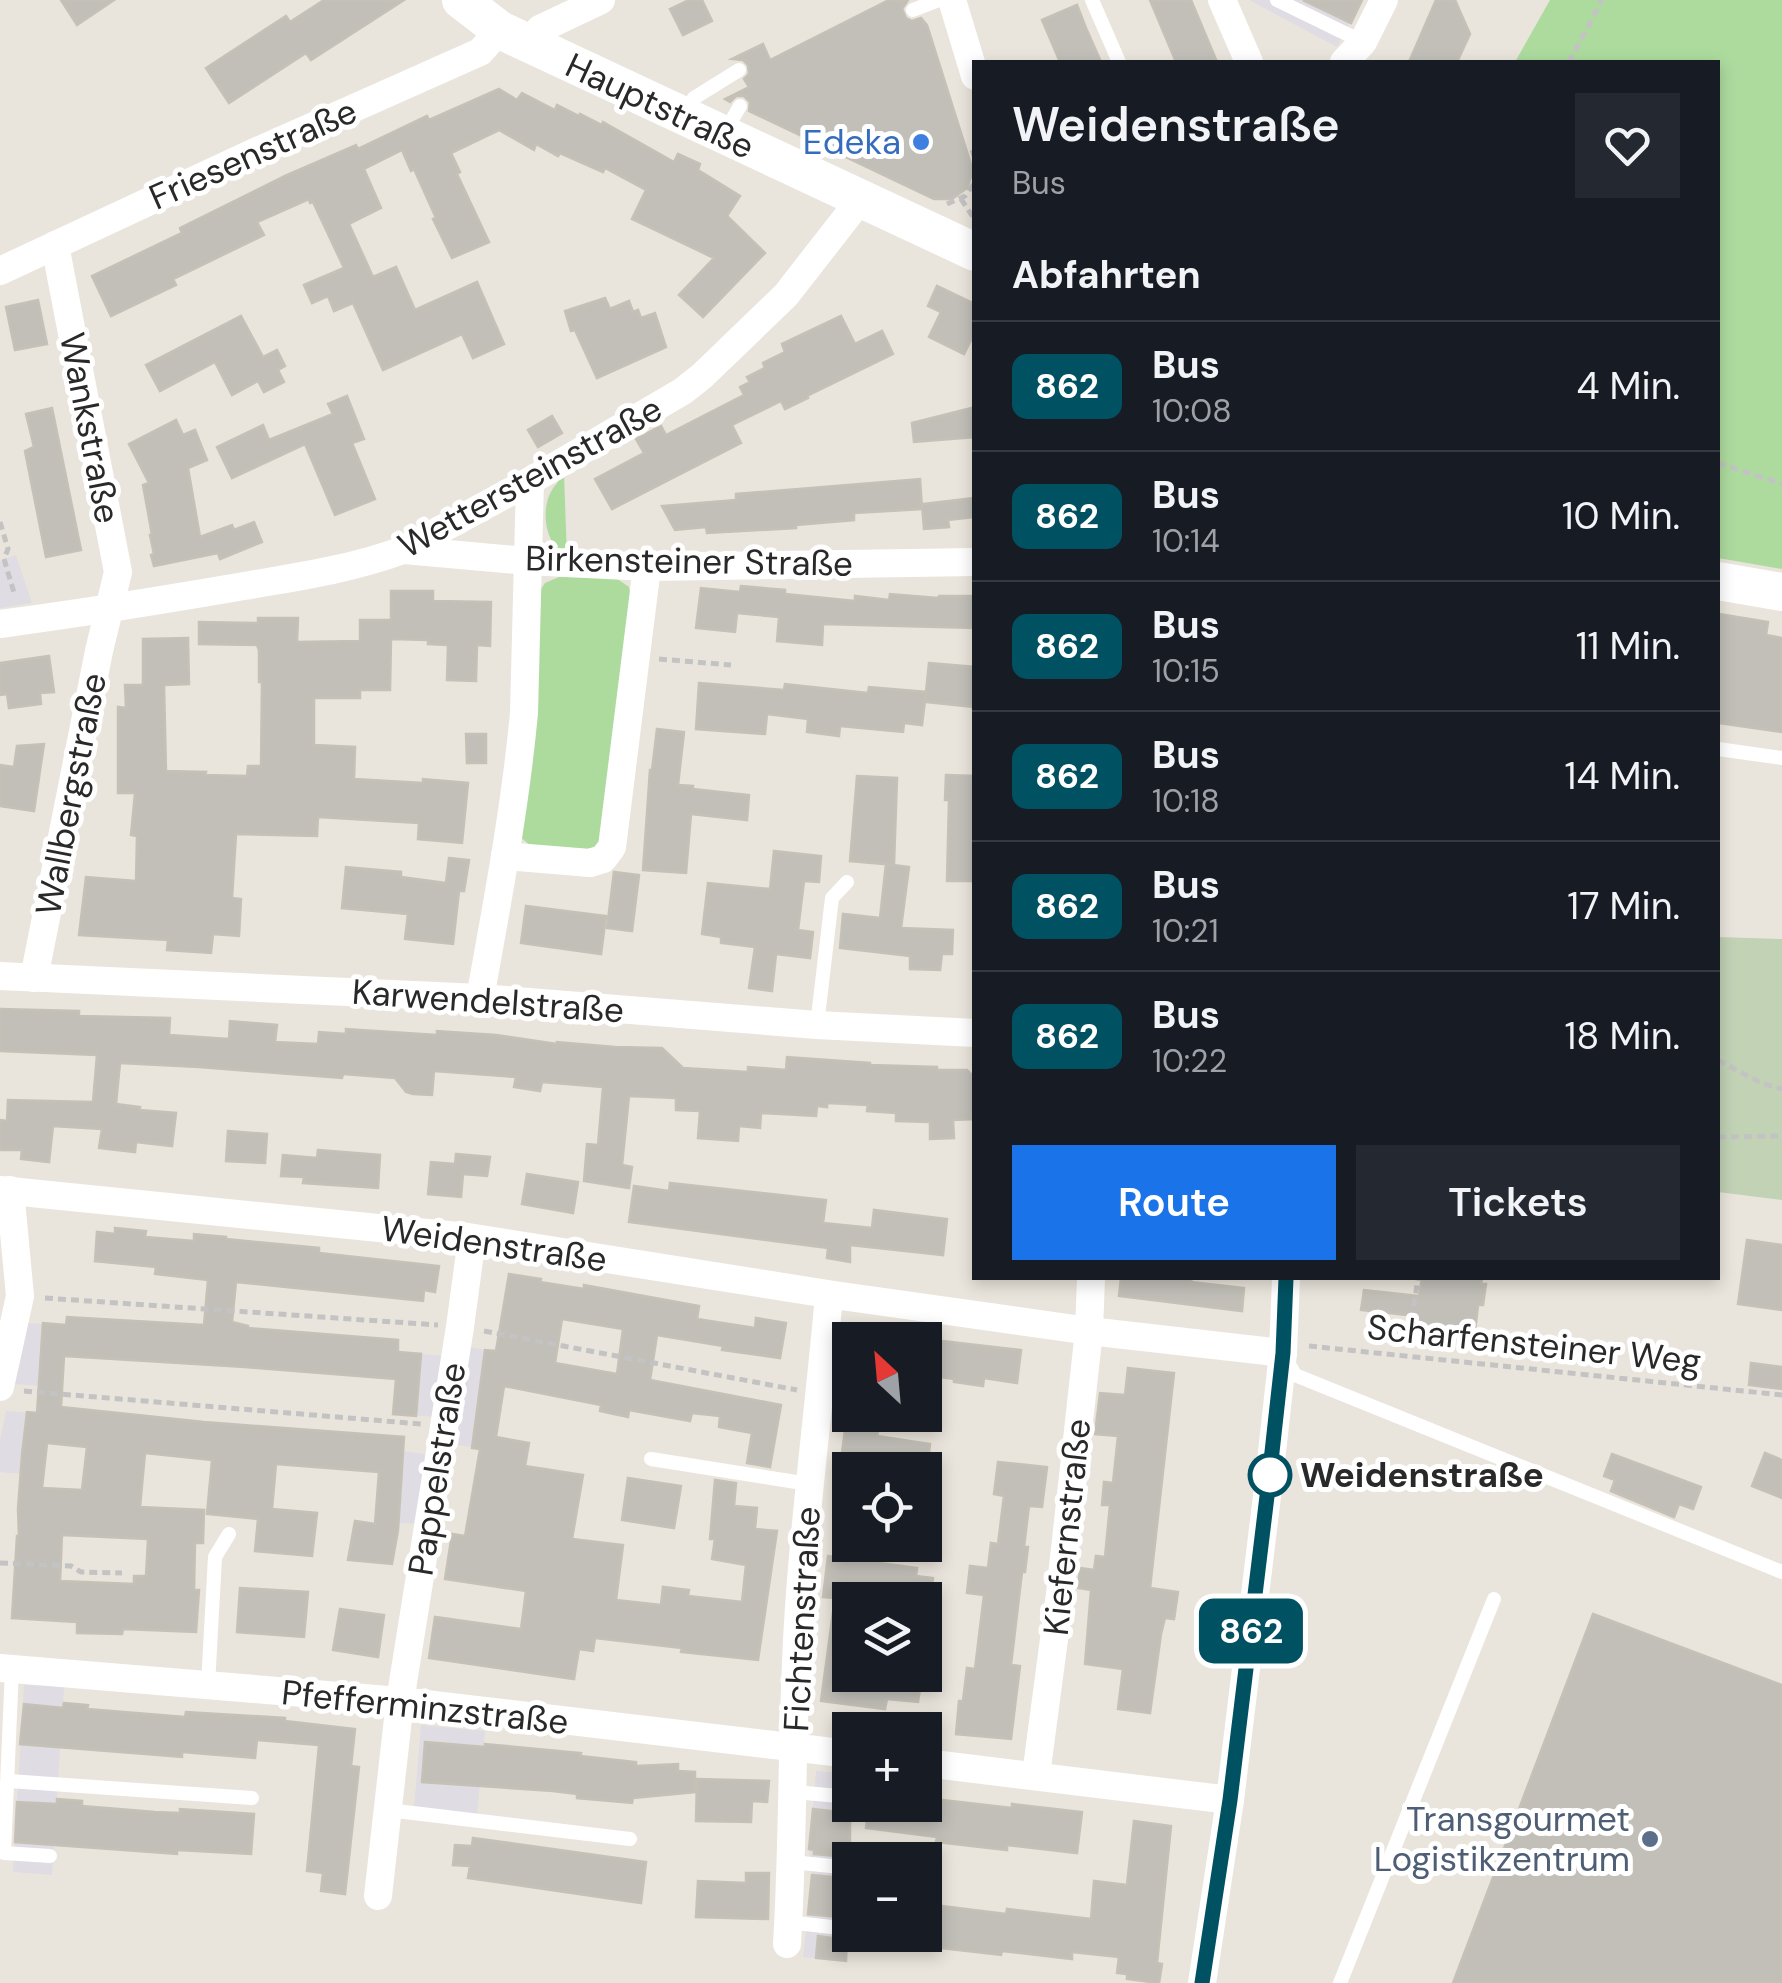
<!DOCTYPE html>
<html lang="de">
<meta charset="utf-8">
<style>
body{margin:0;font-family:"DM Sans",sans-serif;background:#242831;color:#f1f3f6;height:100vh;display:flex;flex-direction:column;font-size:38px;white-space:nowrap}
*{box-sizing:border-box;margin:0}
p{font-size:32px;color:#9ea1a6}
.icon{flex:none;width:55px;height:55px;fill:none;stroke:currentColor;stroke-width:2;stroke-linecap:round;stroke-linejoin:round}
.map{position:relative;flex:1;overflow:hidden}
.drawer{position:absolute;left:972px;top:60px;width:748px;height:1220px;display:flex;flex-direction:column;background:#171b24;border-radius:0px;box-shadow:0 5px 15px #0003}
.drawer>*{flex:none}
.badge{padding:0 20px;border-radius:15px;font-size:35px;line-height:65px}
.needle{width:65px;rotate:334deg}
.buttons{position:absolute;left:832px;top:1322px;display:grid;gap:20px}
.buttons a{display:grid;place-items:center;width:110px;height:110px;border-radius:0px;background:#171b24;box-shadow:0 5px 15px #0003;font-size:50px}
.map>.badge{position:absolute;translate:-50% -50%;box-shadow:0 0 0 5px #fff}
h2{padding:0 40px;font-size:38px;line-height:90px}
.round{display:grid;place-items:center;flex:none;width:105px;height:105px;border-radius:0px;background:#242831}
.head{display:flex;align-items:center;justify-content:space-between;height:170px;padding:0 40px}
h1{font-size:48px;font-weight:600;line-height:75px}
.primary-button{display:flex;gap:20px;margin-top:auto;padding:20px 40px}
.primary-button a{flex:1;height:115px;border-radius:0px;background:#1a73e8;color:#fff;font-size:40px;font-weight:600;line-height:115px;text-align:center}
.primary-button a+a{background:#242831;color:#f1f3f6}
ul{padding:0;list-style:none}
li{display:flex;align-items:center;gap:30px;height:130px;padding:0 40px;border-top:2px solid #363941}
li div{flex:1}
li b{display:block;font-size:38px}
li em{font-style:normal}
li .badge{min-width:110px;font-weight:700;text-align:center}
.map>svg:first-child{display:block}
.industrial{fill:#dfdce3}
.green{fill:#addb9e}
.cemetery{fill:#c1d2b5}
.building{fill:#c2bfb9;stroke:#c5c1b6;stroke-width:2.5;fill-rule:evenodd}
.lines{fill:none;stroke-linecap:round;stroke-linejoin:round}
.path{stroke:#c3c3c3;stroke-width:5;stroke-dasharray:8 5;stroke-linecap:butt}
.service{stroke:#fff;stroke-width:14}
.minor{stroke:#fff;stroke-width:28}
.secondary{stroke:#fff;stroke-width:38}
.line-casing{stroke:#fff;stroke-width:22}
.line{stroke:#005262;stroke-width:15}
.shop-dot{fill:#3f7fe0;stroke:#fff;stroke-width:4}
.stop-dot{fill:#fff;stroke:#005262;stroke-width:5}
.service-dot{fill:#5c6f8a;stroke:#fff;stroke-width:4}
.labels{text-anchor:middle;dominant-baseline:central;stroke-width:10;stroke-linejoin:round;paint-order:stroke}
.street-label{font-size:35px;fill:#292929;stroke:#fff}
.shop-label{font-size:35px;fill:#366cbe;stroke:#fff;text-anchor:end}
.stop-label{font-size:35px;font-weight:bold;fill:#292929;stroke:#fff;text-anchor:start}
.service-label{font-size:35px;fill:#4e5e75;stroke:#fff;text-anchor:end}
</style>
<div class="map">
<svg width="1782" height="1983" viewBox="0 0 1782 1983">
<rect width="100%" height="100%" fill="#eae5dc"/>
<g class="industrial">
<polygon points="1249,0 1362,0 1337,47"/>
<polygon points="16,555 32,603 0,608 0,561"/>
<polygon points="24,1323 66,1325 62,1387 12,1384"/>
<polygon points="468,1347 506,1353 494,1451 452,1444"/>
<polygon points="398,1352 445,1356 438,1417 393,1414"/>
<polygon points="6,1411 50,1414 42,1476 0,1472 0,1440"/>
<polygon points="381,1448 431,1455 418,1524 375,1521"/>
<polygon points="24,1685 64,1687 52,1875 13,1872"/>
<polygon points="421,1725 485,1731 477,1814 414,1808"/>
<polygon points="816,1771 850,1774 850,1805 853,1805 849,1853 850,1921 846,1961 803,1957 812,1874 809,1849"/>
</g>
<g class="green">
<polygon points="1550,0 1782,0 1782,569 1718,558 1718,62 1515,62"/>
<path d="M564,474L567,557C547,546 541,517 549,496C552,488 559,481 564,474Z"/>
<polygon points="559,577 616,578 629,587 631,597 601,840 594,847 587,849 531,846 519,836 541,589 545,583"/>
</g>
<polygon class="cemetery" points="1718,937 1782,939 1782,1200 1718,1192"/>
<g class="building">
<polygon points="61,0 114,0 77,25"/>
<polygon points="324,0 404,0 311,60 306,53 229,103 206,68 286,16 290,22"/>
<polygon points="689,0 702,0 712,21 683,35 670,9"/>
<polygon points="889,0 908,0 902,9 906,18 912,21 921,18 927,25 973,171 967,188 952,199 934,199 749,111 750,102 744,96 736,96 730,102 725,99 749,87 744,79 749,74 748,65 743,60 732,59 763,44 770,60"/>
<polygon points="1150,0 1191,0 1217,62 1176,62"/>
<polygon points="1303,0 1362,0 1351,23"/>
<polygon points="1436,0 1455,0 1470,34 1457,62 1409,62"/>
<polygon points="1077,5 1086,28 1101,62 1060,62 1042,20"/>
<polygon points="499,89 517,100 522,93 555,110 557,105 579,116 580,114 602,125 603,122 674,162 678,154 700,164 698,170 740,196 727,216 765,253 703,317 679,295 714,258 632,219 646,190 605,168 603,172 560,153 558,156 536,144 534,150 499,130 451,153 460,172 457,174 489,242 452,258 433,219 436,218 414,169 411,171 402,150 364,169 381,208 349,224 373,277 396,267 415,310 477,282 504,344 473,358 462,334 383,370 353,303 334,311 328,296 312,303 304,285 344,268 313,202 310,203 309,199 257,222 264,235 173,279 176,285 111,316 92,276 182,233 180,228 285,176 356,145 358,149 427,116 429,120"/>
<polygon points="937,286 975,304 975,332 964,354 929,337 941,312 928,306"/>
<polygon points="605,298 610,309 629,301 633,312 638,310 641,318 655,313 666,347 597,378 575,330 571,331 565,311"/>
<polygon points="38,300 47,344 15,350 6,307"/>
<polygon points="241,316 263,357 277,350 285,366 278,370 284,382 264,392 258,381 232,395 215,362 160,391 146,365"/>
<polygon points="841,316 855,344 882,331 893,354 807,396 808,398 785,409 781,401 732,425 741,443 612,509 595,479 644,453 636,439 661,426 666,435 744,395 740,387 750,382 747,377 765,368 763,363 785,352 782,344"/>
<polygon points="347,396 364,439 352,443 375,499 335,515 305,444 232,478 217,447 263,425 269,440 333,414 328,404"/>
<polygon points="975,407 975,437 914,442 912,423"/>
<polygon points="52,408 81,550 46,557 25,451 34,447 26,414"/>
<polygon points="552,416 562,433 538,447 528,430"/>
<polygon points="176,420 183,435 195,430 207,460 188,468 200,537 232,525 234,530 254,522 262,542 220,559 218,553 154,566 151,555 154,554 150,535 152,535 143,485 149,483 129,444"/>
<polygon points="920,479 922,509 854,513 854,520 796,525 796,528 707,533 706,527 675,530 662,506 736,500 736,494"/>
<polygon points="975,498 975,517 948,520 949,527 924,529 922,504"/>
<polygon points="741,586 785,590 785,594 855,601 855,596 889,600 890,594 938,598 939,596 975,596 975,628 823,624 822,645 777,641 779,617 737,613 735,632 696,628 701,588 740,592"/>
<polygon points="391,591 433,591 433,601 491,602 490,646 477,645 476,681 447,680 448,645 428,644 428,640 391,639 390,690 360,690 360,698 314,698 314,745 355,747 354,779 423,783 423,779 468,783 462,843 418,839 419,823 318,817 317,836 236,834 232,898 241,899 239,936 213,934 211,953 167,950 168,940 79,935 86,877 136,881 137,836 131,835 135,793 118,793 118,707 126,708 125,685 143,685 143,639 188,638 189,684 164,685 166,771 206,772 205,775 247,776 248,766 261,766 262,682 259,682 259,650 257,645 199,644 199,622 258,623 258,618 298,618 297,642 360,641 360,620 391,620"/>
<polygon points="1719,614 1768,622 1766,635 1782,638 1782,732 1718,723"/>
<polygon points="49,656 54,692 40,693 41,704 9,708 7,694 0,695 0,663"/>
<polygon points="929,663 975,667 975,707 925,702"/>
<polygon points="699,683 784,690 785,684 868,693 869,687 926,692 922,725 904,723 903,732 840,726 839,736 807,732 808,719 767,714 765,734 696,729"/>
<polygon points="657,729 684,732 678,785 693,786 693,789 749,795 747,820 691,814 686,873 643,870 650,770 652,770"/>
<polygon points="466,734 486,734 486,763 467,763"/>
<polygon points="44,744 34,811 0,806 0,765 14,767 17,746"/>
<polygon points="946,775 975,776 975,881 947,881 949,800 945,800"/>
<polygon points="857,776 897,778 894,865 850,861"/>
<polygon points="774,851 821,856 819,882 804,881 798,930 813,932 810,958 776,954 772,991 749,988 755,947 721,943 721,937 702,934 708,883 770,889"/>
<polygon points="449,858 469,860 464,891 459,891 453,944 405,939 408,914 342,908 346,867 401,872 401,877 446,883"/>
<polygon points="886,864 909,867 901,928 953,930 952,954 942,954 940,970 910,969 910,956 840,948 843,914 880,918"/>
<polygon points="614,872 639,875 632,931 607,928"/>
<polygon points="526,906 606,916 601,954 521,943"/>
<polygon points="0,1009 79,1011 79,1016 170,1018 169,1035 229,1039 230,1021 277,1025 275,1042 318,1044 319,1032 346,1034 346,1029 437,1035 437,1031 496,1035 557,1044 557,1042 615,1047 662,1048 683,1068 748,1072 748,1067 786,1070 787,1057 870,1063 870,1065 937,1067 937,1070 967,1070 975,1078 975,1119 953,1120 954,1138 930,1139 930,1122 896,1121 896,1113 867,1111 868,1105 827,1103 827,1107 817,1106 816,1116 761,1113 760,1128 739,1126 738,1141 698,1138 700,1111 676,1110 676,1098 629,1096 622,1165 632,1167 629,1188 584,1181 587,1144 598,1145 603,1087 542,1082 540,1091 514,1087 516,1077 434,1071 432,1095 413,1094 406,1092 395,1078 343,1074 342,1078 199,1067 120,1063 116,1104 140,1107 139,1110 176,1113 172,1146 136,1142 135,1152 99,1148 102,1129 53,1126 49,1162 21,1159 22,1150 0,1150 0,1120 7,1121 8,1100 93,1102 97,1055 0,1051"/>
<polygon points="228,1131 267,1134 265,1163 226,1161"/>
<polygon points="318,1150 380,1155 378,1188 303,1183 304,1177 281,1176 283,1155 317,1158"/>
<polygon points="456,1154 490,1157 487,1176 463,1174 461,1197 428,1194 431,1162 455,1164"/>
<polygon points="527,1174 578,1182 573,1213 522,1204"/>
<polygon points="670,1183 826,1200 823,1223 843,1225 872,1228 874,1210 947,1219 943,1255 850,1245 850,1262 827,1258 828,1248 629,1222 634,1186 669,1191"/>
<path d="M115,1228L146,1231L145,1237L194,1241V1234L226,1237V1239L319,1248V1253L439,1266L435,1292L424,1290L423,1301L236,1282L232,1322L248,1326V1328L398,1340V1352L421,1354L416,1416L393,1414L396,1379L245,1367L64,1356L61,1407L204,1422L404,1437L398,1530L392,1564L348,1560L355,1521L375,1524L379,1472L276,1464L272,1509L317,1513L312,1556L255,1551L258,1519L207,1514L212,1460L145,1453L140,1507L204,1510L203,1543H195L194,1590H199L196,1632L123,1629L122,1634L77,1633V1622L12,1618L17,1536H19L18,1509L22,1455L27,1412L37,1413L43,1323L66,1325L67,1317L204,1325L208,1280L155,1274L156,1267L95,1261L97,1232L115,1234ZM47,1443L87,1447L82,1490L42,1488ZM62,1535L148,1539L146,1576H134V1584L60,1581Z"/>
<polygon points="1747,1240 1782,1245 1782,1310 1738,1304"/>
<path d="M509,1274L541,1279L540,1282L584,1289V1285L699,1306L697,1319L755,1328L756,1318L786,1323L780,1358L722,1350L723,1346L657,1335L650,1380L781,1405L770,1467L747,1463L752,1433L719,1427L720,1416L692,1413L690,1421L629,1410L628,1417L600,1411L601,1405L504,1386L496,1437L529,1443L525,1466L583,1475L572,1539L623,1545L616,1600L661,1605L663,1587L689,1590L688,1596L742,1602L746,1565L712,1559L715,1539H710L715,1480L736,1483L734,1506L757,1508L755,1529L777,1531L758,1660L681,1652L682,1648L595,1638L593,1651L579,1649L574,1679L429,1658L435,1617L521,1629L526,1591L445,1579L452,1534L465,1536L480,1449L472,1448L485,1350L496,1351ZM562,1319L623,1329L617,1374L555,1363Z"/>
<polygon points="1121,1278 1192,1278 1191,1282 1244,1288 1242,1311 1119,1296"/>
<polygon points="1422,1278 1482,1278 1481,1284 1486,1284 1483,1305 1478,1305 1475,1331 1415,1323 1416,1316 1361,1310 1364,1290 1419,1296"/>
<polygon points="925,1339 1021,1350 1017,1383 984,1378 983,1386 954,1382 954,1379 925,1375"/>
<polygon points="1751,1363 1782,1367 1782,1389 1749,1385"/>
<polygon points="1128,1368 1174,1373 1150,1588 1178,1592 1174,1619 1165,1618 1161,1634 1150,1713 1118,1709 1123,1669 1085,1664 1091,1590 1078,1588 1080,1568 1094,1570 1096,1556 1105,1557 1110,1505 1102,1505 1104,1482 1113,1483 1118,1436 1095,1434 1100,1393 1125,1395"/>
<polygon points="847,1415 881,1415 877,1436 930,1444 927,1470 844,1470 845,1461 841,1460"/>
<polygon points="1765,1453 1782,1460 1782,1498 1752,1486"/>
<polygon points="1612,1454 1701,1487 1693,1509 1679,1504 1674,1517 1611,1491 1615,1480 1604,1476"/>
<polygon points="998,1462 1047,1467 1042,1507 1029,1506 1024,1547 1028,1547 1025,1572 1022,1572 1011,1665 1020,1666 1011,1739 956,1734 959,1701 963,1701 967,1668 975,1669 984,1595 967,1593 970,1566 988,1568 991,1543 998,1544 1004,1496 994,1494"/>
<polygon points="628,1478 681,1486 674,1528 622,1520"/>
<polygon points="828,1556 917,1568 916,1576 933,1578 930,1598 901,1594 900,1600 850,1600 850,1675 890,1675 889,1678 921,1682 918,1702 887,1699 885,1709 821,1701 835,1598 823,1597"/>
<polygon points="240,1588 308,1592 304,1637 237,1632"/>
<polygon points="340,1609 384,1615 378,1657 333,1650"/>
<polygon points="1593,1614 1782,1685 1782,1983 1453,1983"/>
<polygon points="64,1703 88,1705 87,1709 185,1717 186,1712 285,1718 285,1721 355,1729 351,1766 359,1767 345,1894 321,1891 323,1873 307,1871 319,1745 257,1740 255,1758 182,1752 182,1757 20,1744 24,1704 63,1708"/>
<polygon points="425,1742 485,1747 485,1744 581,1753 580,1756 636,1762 636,1766 678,1764 678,1771 695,1772 695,1792 633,1798 632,1803 577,1798 577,1794 553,1791 422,1782"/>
<polygon points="697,1779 769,1781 767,1802 752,1801 751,1822 696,1821"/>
<polygon points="925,1798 1012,1808 1012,1804 1082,1812 1077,1853 1007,1845 1007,1850 936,1842 937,1837 866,1828 869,1805 925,1805"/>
<polygon points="57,1799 82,1801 82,1806 155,1812 180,1813 180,1809 254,1814 251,1854 177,1850 177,1854 15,1842 17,1802 57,1804"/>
<polygon points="813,1809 850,1813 850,1857 814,1854 814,1850 809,1849"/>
<polygon points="1134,1821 1171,1826 1157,1963 1162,1964 1159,1983 1127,1979 1127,1974 1117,1973 1119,1957 1072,1952 1072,1959 1002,1951 1001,1955 931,1947 931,1942 925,1942 925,1904 1006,1914 1007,1909 1091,1919 1094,1881 1127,1885"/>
<polygon points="473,1838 646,1862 641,1903 468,1878 470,1866 453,1865 455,1845 472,1846"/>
<polygon points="746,1873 769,1873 768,1919 696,1917 698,1881 746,1883"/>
<polygon points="812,1875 850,1879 850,1918 808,1914"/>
<polygon points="818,1936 847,1940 846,1961 816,1958"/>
</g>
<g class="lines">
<g class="path">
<polyline points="1569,62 1602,0"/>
<polyline points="972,150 975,158"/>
<polyline points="961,199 973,217"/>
<polyline points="947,204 965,196 975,182"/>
<polyline points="1718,463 1782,484"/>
<polyline points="0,522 8,549 4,559 15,596"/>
<polyline points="659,659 731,665"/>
<polyline points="1718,1060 1761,1083 1782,1089"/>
<polyline points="1718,1137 1782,1136"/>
<polyline points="45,1298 438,1325"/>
<polyline points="484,1331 797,1390"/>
<polyline points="1410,1332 1418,1278"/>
<polyline points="1309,1346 1782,1395"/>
<polyline points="24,1391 421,1424"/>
<polyline points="0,1563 71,1566 81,1572 122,1573"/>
</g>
<g class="service">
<polyline points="1092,0 1119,62"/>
<polyline points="1277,0 1363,42"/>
<polyline points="913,10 939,0"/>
<polyline points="684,112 694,98 739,70"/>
<polyline points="725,132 740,106"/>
<polyline points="1718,749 1782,758"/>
<polyline points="817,1025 832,898 847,882"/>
<polyline points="1286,1359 1295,1375 1782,1572"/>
<polyline points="651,1459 809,1484"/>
<polyline points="12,1669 4,1853 50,1856"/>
<polyline points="208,1685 215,1557 229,1534"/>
<polyline points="9,1781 252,1798"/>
<polyline points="794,1792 850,1797"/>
<polyline points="388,1810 630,1839"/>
<polyline points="792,1862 850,1868"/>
<polyline points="788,1922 849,1929"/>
<polyline points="1340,1983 1494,1599"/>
</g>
<g class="minor">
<polyline points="952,0 975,76"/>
<polyline points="1222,0 1249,62"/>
<polyline points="527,43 540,29 601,0"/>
<polyline points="1344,62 1363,42 1384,0"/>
<polyline points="0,271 255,152 480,52 500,30"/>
<polyline points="404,550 527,561 647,567 975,562"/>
<path d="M0,624C82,613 163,600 244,586C297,577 352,569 403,550L530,481L683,391L702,376L786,295L860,200"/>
<polyline points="505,856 590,863 603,859 612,847 647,567"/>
<polyline points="0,976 480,998 817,1025 975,1033"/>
<polyline points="34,978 99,651 118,572 55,245"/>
<path d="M480,998C497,904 515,809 524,713L530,481"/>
<polyline points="0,1190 468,1237 834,1295 1089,1331 1283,1353"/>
<polyline points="0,1387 20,1296 10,1190"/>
<polyline points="0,1668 400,1701 850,1754"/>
<polyline points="925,1763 1230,1800"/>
<polyline points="1036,1775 1060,1594 1089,1331 1091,1278"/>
<polyline points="378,1896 400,1701 460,1327 472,1238"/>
<path d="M787,1944C794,1832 791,1719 799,1607C806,1503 820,1399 829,1295"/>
<polyline points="1202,1983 1230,1800 1268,1488 1283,1353 1286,1278"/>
</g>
<g class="secondary">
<polyline points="461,0 500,30 975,252"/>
<polyline points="1718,581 1782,592"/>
</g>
</g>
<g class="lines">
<g class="line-casing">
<polyline id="line" points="1202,1983 1230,1800 1268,1488 1283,1353 1286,1278"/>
</g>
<use href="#line" class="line"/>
</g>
<circle class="shop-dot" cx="921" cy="142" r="10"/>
<circle class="stop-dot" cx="1270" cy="1475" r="20"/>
<circle class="service-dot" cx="1650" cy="1839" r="10"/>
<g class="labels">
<g class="street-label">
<text transform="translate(660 106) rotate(25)">Hauptstraße</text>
<text transform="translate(253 154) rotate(-24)">Friesenstraße</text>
<text transform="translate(90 428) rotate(79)">Wankstraße</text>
<text transform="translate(530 477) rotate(-29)">Wettersteinstraße</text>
<text transform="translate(689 561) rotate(1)">Birkensteiner Straße</text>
<text transform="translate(71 794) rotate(-79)">Wallbergstraße</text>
<text transform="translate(488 1001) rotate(4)">Karwendelstraße</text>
<text transform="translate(494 1244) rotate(8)">Weidenstraße</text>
<text transform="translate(1534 1344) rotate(6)">Scharfensteiner Weg</text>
<text transform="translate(437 1469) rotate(-81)">Pappelstraße</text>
<text transform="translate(1067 1527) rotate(-84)">Kiefernstraße</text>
<text transform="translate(802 1619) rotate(-87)">Fichtenstraße</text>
<text transform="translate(425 1707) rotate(6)">Pfefferminzstraße</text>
</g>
<g class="shop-label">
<text x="901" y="142">Edeka</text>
</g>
<g class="stop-label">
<text x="1300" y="1475">Weidenstraße</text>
</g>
<g class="service-label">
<text x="1630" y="1819">Transgourmet<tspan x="1630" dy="40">Logistikzentrum</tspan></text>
</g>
</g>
</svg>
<div class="buttons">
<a><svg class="needle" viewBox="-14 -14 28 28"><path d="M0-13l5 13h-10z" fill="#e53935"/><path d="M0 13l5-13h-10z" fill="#9ea1a6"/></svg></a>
<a><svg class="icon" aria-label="locate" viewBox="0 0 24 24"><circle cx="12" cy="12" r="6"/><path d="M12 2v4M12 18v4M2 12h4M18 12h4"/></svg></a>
<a><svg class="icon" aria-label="layers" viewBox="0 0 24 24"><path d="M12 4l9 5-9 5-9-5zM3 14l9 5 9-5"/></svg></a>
<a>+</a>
<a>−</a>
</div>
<b class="badge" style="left:1251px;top:1631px;background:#005262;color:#fff">862</b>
<section class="drawer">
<div class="head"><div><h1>Weidenstraße</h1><p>Bus</p></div><a class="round"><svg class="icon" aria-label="heart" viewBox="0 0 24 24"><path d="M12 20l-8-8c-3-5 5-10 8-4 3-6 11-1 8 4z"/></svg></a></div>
<h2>Abfahrten</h2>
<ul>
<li><span class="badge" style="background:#005262;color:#fff">862</span><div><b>Bus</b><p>10:08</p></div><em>4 Min.</em></li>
<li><span class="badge" style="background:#005262;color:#fff">862</span><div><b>Bus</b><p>10:14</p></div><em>10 Min.</em></li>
<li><span class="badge" style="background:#005262;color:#fff">862</span><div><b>Bus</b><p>10:15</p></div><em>11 Min.</em></li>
<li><span class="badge" style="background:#005262;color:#fff">862</span><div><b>Bus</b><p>10:18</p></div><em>14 Min.</em></li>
<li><span class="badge" style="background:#005262;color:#fff">862</span><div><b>Bus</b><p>10:21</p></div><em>17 Min.</em></li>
<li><span class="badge" style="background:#005262;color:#fff">862</span><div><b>Bus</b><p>10:22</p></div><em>18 Min.</em></li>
</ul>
<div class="primary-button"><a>Route</a><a>Tickets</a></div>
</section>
</div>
